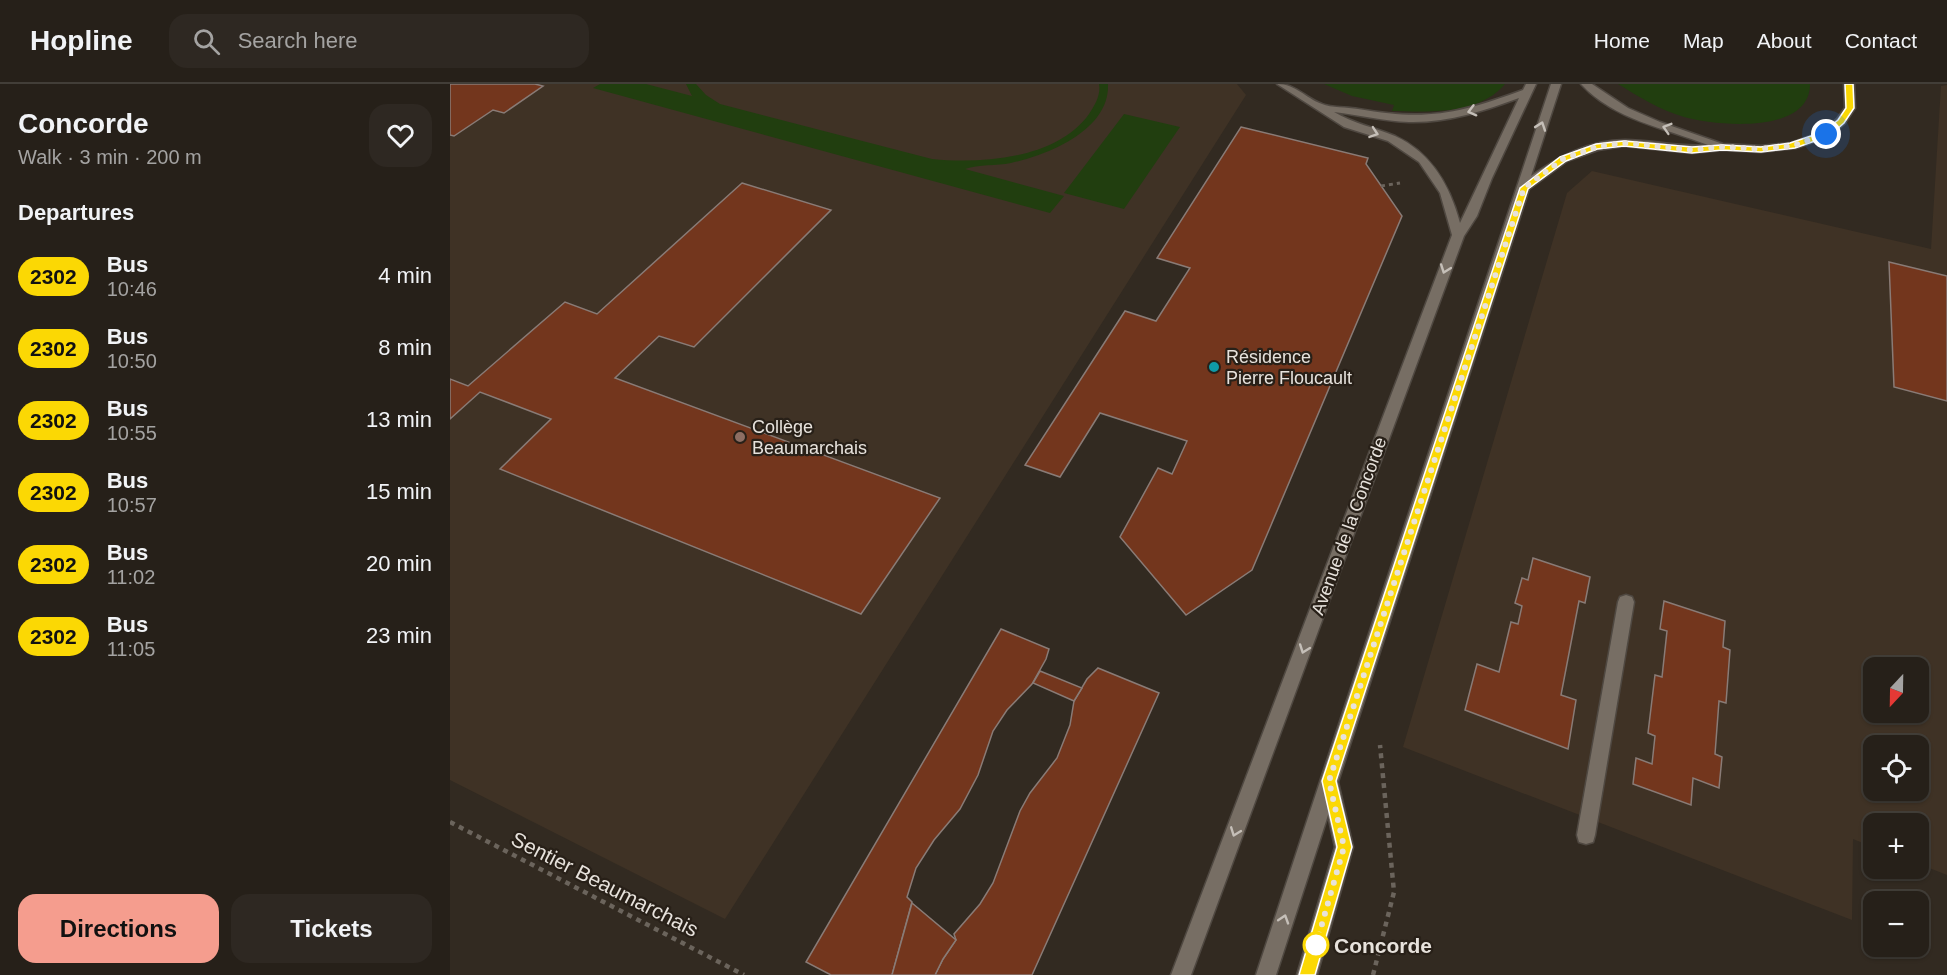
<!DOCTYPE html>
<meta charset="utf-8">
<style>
body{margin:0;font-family:Helvetica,sans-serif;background:#2e2822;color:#f1f3f6;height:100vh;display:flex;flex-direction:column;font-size:22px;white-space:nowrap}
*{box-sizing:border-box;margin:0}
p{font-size:20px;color:#a4a3a2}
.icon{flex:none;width:33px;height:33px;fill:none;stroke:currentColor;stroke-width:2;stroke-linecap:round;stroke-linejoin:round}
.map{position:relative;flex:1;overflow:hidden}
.details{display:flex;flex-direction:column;background:#262019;width:450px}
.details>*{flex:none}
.badge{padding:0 12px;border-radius:20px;font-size:21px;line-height:39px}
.needle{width:39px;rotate:202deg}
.controls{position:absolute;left:1413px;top:573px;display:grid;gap:12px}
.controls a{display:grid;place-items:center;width:66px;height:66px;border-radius:12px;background:#262019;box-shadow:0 2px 4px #0004,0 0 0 2px #423e38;font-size:30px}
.you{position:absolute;width:30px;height:30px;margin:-15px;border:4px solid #fff;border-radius:50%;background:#1a73e8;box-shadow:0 0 0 9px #1a73e833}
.map>.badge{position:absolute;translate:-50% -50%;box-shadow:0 0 0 3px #fff}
h2{padding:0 18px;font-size:22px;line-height:54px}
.round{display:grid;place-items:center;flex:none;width:63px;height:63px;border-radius:18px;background:#2e2822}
.head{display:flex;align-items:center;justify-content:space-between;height:102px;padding:0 18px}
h1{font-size:28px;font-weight:700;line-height:45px}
.cta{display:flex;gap:12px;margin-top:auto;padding:12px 18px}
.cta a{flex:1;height:69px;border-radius:18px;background:#f59d8e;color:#111;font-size:24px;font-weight:700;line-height:69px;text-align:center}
.cta a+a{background:#2e2822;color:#f1f3f6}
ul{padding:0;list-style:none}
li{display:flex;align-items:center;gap:18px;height:72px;padding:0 18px}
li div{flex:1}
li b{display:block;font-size:22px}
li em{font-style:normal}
li .badge{min-width:66px;font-weight:700;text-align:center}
header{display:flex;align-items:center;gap:36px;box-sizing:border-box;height:84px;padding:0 30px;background:#262019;border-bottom:2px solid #423e38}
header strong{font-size:28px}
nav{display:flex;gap:33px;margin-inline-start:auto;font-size:21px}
.search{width:420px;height:54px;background:#2e2822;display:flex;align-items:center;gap:15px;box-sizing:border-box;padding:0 21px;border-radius:18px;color:#a4a3a2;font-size:22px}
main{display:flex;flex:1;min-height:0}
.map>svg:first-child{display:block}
.built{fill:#3f3225;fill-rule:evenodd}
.green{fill:#213e0f}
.building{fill:#73361d;stroke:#897b76;stroke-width:1.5}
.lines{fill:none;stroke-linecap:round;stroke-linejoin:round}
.minor-casing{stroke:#4f4841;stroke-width:3}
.path-far1{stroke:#6b645c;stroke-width:3;stroke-dasharray:4 4;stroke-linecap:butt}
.path{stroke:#6b645c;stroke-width:4.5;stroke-dasharray:5 5;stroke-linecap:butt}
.minor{fill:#776e64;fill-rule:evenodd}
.oneway{stroke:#c5bfb8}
.line{fill:#fbd804;stroke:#fff;stroke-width:1.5}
.walk{stroke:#e7e2dc;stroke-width:6;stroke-dasharray:0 10.8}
.culture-dot{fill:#0f9aa8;stroke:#282018;stroke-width:2}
.education-dot{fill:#8d6e63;stroke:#282018;stroke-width:2}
.stop-dot{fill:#fff;stroke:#fbd804;stroke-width:3}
.labels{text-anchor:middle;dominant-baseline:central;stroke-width:4.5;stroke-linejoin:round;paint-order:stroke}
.poi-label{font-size:18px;fill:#e7e2dc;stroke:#282018;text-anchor:start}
.street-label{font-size:18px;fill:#e7e2dc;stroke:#282018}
.near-street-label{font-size:21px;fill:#e7e2dc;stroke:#282018}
.near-stop-label{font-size:21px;font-weight:bold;fill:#e7e2dc;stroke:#282018;text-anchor:start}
</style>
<header>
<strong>Hopline</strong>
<div class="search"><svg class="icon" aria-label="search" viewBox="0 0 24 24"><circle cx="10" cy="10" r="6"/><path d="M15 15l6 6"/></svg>Search here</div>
<nav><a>Home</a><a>Map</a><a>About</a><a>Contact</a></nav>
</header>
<main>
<section class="details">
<div class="head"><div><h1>Concorde</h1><p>Walk · 3 min · 200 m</p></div><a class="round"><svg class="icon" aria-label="heart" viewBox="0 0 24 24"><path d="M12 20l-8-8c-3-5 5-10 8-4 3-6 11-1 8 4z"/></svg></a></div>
<h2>Departures</h2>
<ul>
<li><span class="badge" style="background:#fbd804;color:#111">2302</span><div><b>Bus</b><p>10:46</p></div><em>4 min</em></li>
<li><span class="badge" style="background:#fbd804;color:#111">2302</span><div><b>Bus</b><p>10:50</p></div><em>8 min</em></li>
<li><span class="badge" style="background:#fbd804;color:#111">2302</span><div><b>Bus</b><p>10:55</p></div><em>13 min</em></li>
<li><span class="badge" style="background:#fbd804;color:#111">2302</span><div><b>Bus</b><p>10:57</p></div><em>15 min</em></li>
<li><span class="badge" style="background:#fbd804;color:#111">2302</span><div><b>Bus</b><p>11:02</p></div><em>20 min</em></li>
<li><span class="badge" style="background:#fbd804;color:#111">2302</span><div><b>Bus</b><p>11:05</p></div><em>23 min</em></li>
</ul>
<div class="cta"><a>Directions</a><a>Tickets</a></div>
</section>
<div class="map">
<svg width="1497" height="891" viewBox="0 0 1497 891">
<rect width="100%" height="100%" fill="#322a21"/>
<g class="built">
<polygon points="0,0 787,0 796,11 275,835 0,696"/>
<path d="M1497,1V791L1469,780L1468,740H1424L1423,763L1403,755L1402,836L953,663L1117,109L1142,87L1481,165L1491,2ZM1424,584H1468V628H1424ZM1424,662H1468V706H1424Z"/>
</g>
<g class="green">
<path d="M150,0H196L242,12L236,0H246L256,11L270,20L482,75C532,80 607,75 639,30C645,21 651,11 649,0H658C660,46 598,71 561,79C546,82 529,80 515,85L614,112L600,129L143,4Z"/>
<path d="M874,0H1055C1029,31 980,28 942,27L944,21L902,12Z"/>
<path d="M1168,0H1360C1360,51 1266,42 1234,33C1210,26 1189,13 1168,0Z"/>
<polygon points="674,30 730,43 674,125 614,109"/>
</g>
<g class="building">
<polygon points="0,0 85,0 93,2 54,29 43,26 4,52 0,51"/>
<polygon points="791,43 918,74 916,80 952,132 802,486 736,531 670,453 708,384 722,390 737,357 650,329 610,393 575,381 675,227 706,237 740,184 707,174"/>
<polygon points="292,99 381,126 244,263 209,252 165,294 490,414 411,530 50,385 101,335 30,308 0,335 0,295 18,302 115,218 147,230"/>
<polygon points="1439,178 1497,192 1497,317 1444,303"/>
<polygon points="1083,474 1140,493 1135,519 1129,517 1111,611 1126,616 1118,665 1015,626 1027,580 1049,588 1061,538 1068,540 1072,522 1065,519 1072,494 1078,496"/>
<polygon points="1214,517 1275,537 1273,563 1280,566 1276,619 1269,617 1265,670 1272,673 1269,704 1243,694 1241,721 1183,700 1186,674 1202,680 1205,652 1198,649 1205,591 1212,593 1217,547 1210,545"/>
<polygon points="551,545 599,565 596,575 582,600 557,626 543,647 528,691 510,725 484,756 466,784 457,813 462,818 442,891 381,891 356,878"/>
<polygon points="648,584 709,609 582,891 485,891 493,875 506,856 504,850 530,820 543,799 570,727 580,709 607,674 620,641 624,617 637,595"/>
<polygon points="590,587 632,604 624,617 583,599"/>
<polygon points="462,819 506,856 493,875 485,891 442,891"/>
</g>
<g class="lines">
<g class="minor-casing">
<g id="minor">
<path d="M827,0C846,0 855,14 872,20C881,24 897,23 908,25C977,37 1008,30 1073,6L1076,0H1086L1042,94L1027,132L1014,152L741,891H721L1002,151L990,109L969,78L938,57L894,43ZM1069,14L1010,139C1000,102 982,69 945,52C924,43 904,40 884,28C909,31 934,37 959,38C997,39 1034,27 1069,14Z"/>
<path d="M1101,0H1111L1081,92C1109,73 1139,56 1175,56C1203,56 1230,64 1258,61C1215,44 1164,36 1131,0H1142L1178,24L1210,38L1273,60L1311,62L1341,59L1372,48L1387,35L1395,24L1394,0H1404L1405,24L1395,39L1380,52L1346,64L1311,68L1272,66L1242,69L1174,62L1148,66L1117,77L1079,105L888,698L903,763L867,891H847L885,763L878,731L826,891H806Z"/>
<polygon points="1176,511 1182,513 1184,518 1145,751 1143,758 1136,760 1129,758 1127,751 1168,518 1170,513"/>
</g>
</g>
<polyline class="path-far1" points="931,102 950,99"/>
<g class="path">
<polyline points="0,738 294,891"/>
<polyline points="923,891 944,808 930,661"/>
</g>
<use href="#minor" class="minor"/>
</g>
<defs><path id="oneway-chevron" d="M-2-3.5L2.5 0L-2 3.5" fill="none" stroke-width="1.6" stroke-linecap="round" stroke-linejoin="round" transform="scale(1.5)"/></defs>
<g class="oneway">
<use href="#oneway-chevron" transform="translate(1022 27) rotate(165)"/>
<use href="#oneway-chevron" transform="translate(1091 42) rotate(-71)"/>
<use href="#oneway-chevron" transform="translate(1217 44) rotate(-163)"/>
<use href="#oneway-chevron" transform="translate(924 49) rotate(19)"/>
<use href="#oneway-chevron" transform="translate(995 185) rotate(110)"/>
<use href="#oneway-chevron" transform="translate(854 565) rotate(110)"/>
<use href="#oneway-chevron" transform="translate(785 748) rotate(111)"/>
<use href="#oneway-chevron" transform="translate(834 835) rotate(-72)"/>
</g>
<polygon class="line" points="1395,0 1403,0 1404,24 1394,39 1379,52 1345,64 1311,68 1272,66 1242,69 1174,62 1147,65 1116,77 1078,105 886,697 902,763 865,891 849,891 887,763 872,697 1070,104 1110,73 1146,60 1174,57 1242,63 1272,61 1311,63 1340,59 1373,48 1388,36 1396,24"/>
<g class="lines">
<polyline class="walk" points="866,861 894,763 879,697 1074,104 1113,75 1146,63 1174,59 1242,66 1272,63 1311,65 1342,62 1376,50"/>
</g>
<circle class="culture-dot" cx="764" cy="283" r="6"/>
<circle class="education-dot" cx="290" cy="353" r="6"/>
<circle class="stop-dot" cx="866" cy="861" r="12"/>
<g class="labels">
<g class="poi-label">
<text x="776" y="273">Résidence<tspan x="776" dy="21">Pierre Floucault</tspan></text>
<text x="302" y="343">Collège<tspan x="302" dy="21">Beaumarchais</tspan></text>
</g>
<g class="street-label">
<text transform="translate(899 442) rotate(-70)">Avenue de la Concorde</text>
</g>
<g class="near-street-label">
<text transform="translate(155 800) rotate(27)">Sentier Beaumarchais</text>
</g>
<g class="near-stop-label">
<text x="884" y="861">Concorde</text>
</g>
</g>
</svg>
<div class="controls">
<a><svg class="needle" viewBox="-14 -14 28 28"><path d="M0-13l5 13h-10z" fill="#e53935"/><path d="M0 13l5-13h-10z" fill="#a4a3a2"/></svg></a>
<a><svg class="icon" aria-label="locate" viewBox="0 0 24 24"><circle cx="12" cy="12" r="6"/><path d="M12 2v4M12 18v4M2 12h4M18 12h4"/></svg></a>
<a>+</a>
<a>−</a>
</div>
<div class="you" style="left:1376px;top:50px"></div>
</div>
</main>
